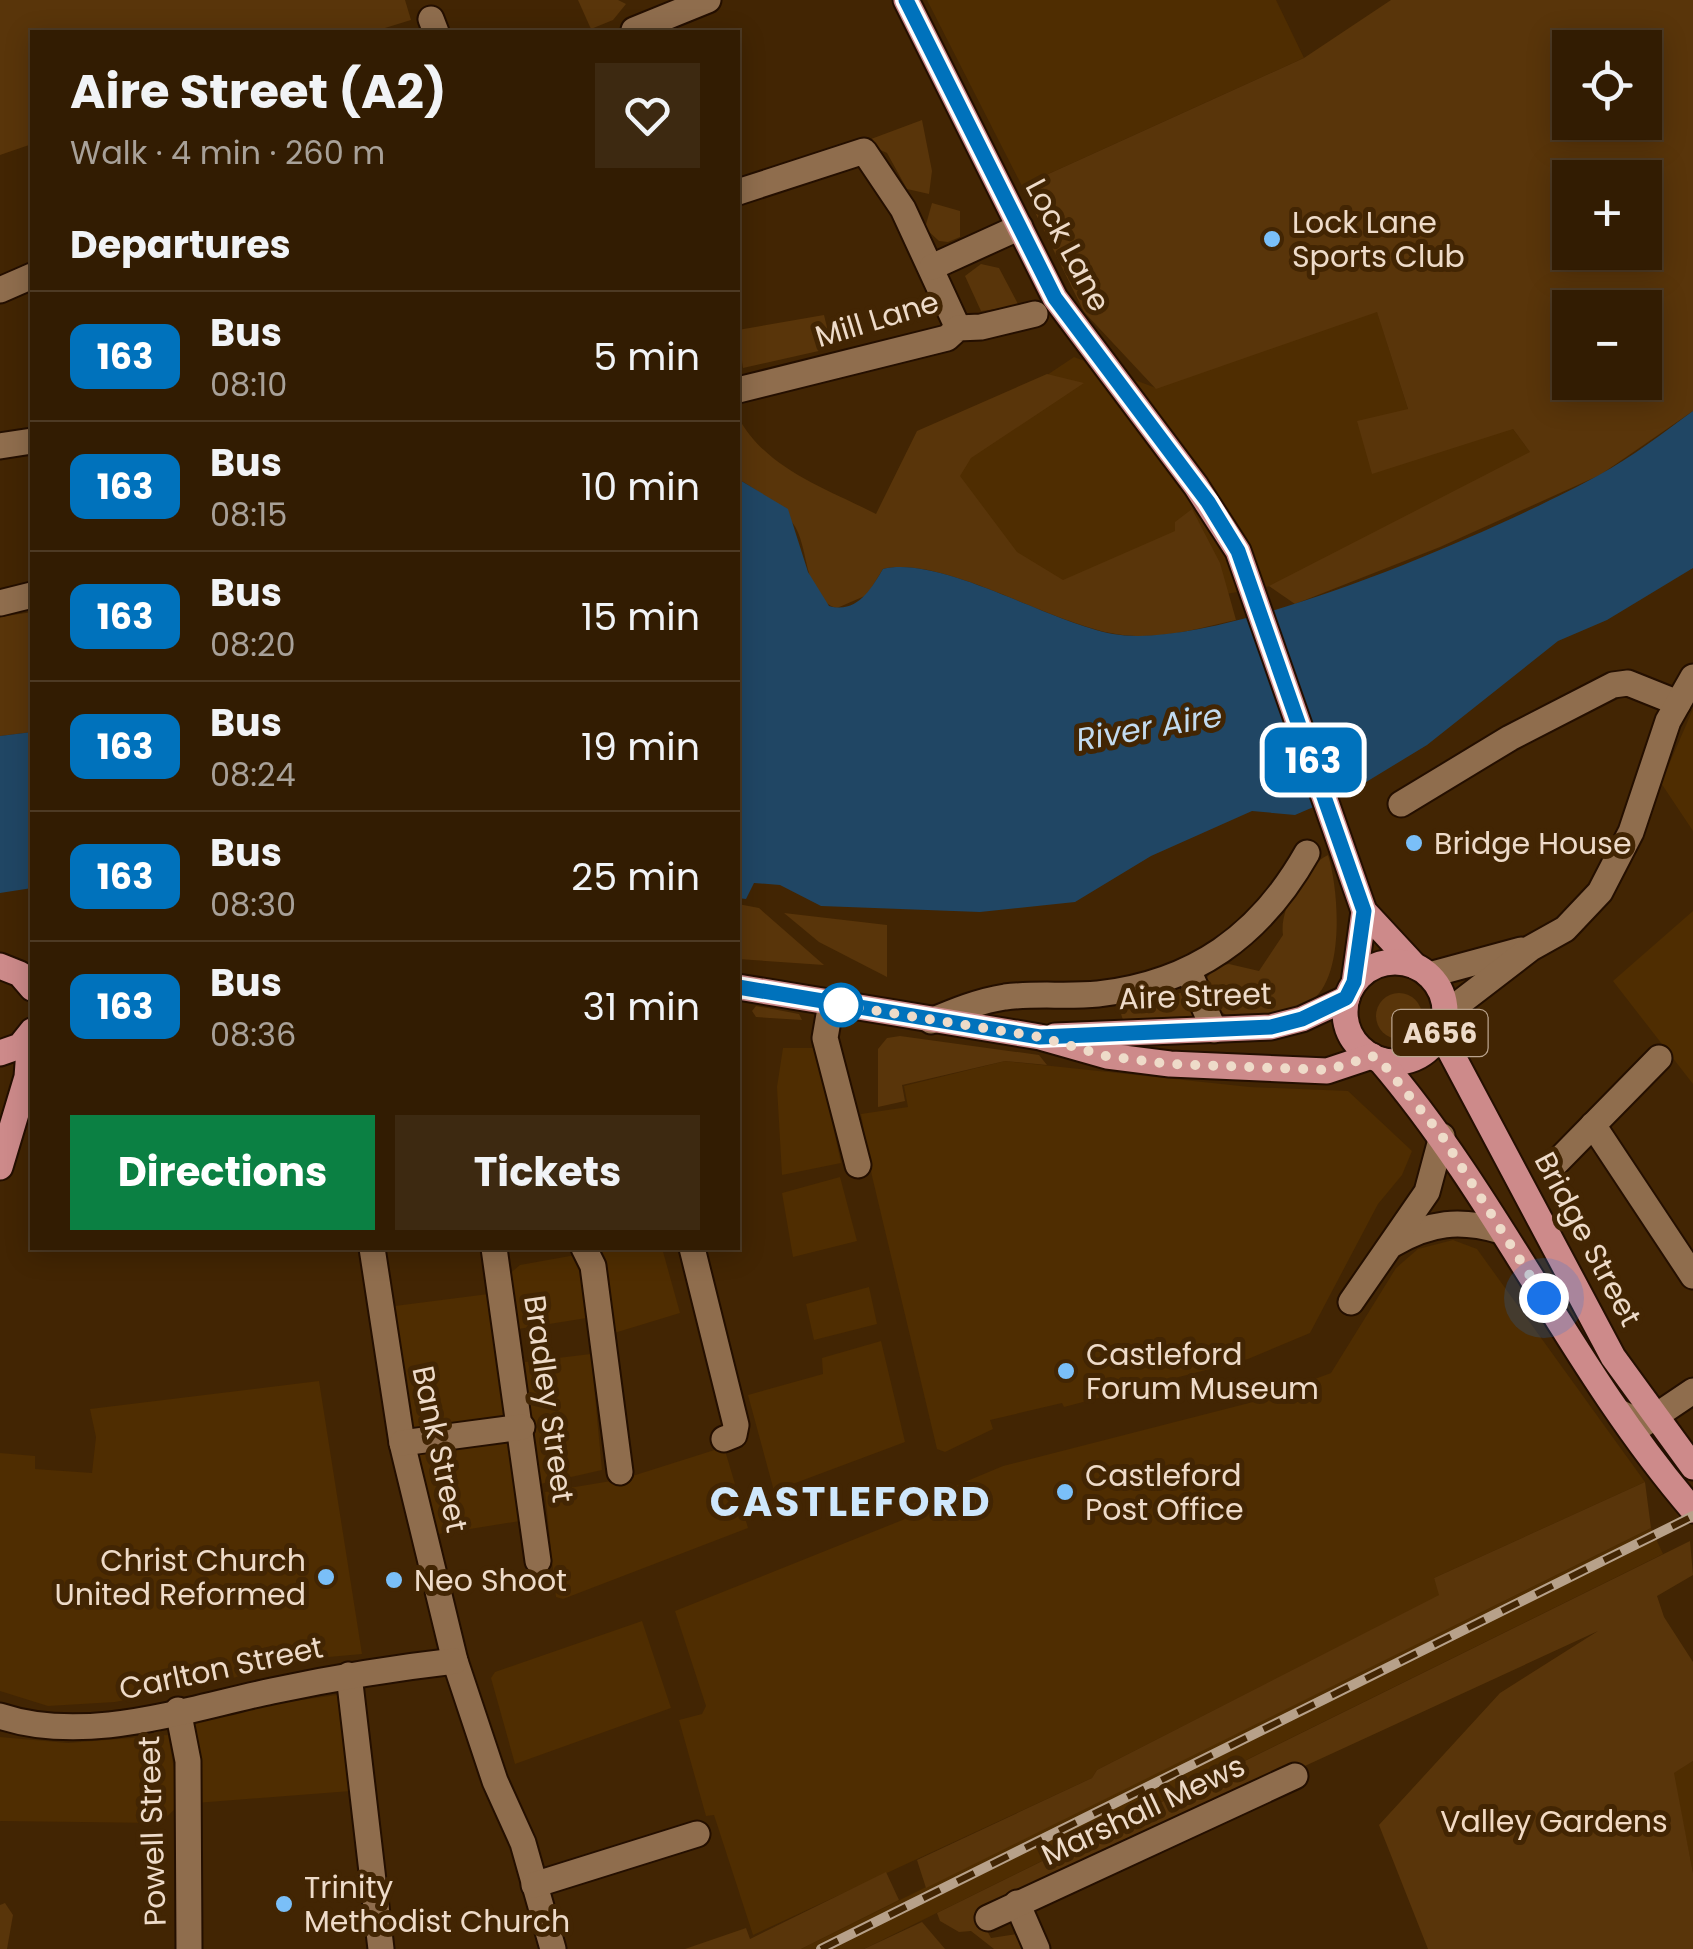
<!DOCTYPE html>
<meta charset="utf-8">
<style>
body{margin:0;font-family:Poppins,sans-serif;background:#3d2911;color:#f1f3f6;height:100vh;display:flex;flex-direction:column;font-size:38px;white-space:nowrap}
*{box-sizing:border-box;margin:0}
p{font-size:32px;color:#a8a199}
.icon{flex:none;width:55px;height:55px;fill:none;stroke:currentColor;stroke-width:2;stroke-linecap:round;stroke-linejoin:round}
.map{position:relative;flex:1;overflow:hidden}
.details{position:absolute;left:30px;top:30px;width:710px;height:1220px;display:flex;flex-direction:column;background:#321c02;border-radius:0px;box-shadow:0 5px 25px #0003,0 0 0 2px #4d3a24}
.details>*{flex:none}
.badge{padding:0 20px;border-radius:15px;font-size:35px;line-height:65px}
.controls{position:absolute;left:1552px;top:30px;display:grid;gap:20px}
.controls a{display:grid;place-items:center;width:110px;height:110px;border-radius:0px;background:#321c02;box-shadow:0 5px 25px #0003,0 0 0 2px #4d3a24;font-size:50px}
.you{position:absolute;width:50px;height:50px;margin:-25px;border:8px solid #fff;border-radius:50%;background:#1a73e8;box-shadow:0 0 0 15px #1a73e833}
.map>.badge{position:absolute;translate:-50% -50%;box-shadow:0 0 0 5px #fff}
h2{padding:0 40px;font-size:38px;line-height:90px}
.round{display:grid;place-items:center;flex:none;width:105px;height:105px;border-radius:0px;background:#3d2911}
.overview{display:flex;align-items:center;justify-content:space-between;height:170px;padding:0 40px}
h1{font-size:48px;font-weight:700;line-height:75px}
.button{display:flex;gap:20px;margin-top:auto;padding:20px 40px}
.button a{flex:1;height:115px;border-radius:0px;background:#0b8043;color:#fff;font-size:40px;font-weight:700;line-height:115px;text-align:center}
.button a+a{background:#3d2911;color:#f1f3f6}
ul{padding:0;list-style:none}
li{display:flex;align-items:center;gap:30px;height:130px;padding:0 40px;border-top:2px solid #4d3a24}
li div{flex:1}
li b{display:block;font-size:38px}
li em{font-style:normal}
li .badge{min-width:110px;font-weight:700;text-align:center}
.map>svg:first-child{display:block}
.built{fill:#4f2d01}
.green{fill:#59350a;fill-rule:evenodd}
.water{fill:#204664}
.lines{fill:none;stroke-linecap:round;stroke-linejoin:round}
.minor-casing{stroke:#240f00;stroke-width:29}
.major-casing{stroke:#240f00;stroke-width:29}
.minor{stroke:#8f6d4d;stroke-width:25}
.major{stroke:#cd8a8a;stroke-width:25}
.rail-casing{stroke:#b7a18a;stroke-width:10}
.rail{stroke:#422503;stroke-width:6;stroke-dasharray:19;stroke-linecap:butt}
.line-casing{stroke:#fff;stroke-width:22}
.line{stroke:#0072bc;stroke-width:15}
.walk{stroke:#eedbc9;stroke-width:10;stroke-dasharray:0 18}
.poi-dot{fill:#7abff8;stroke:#422503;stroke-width:4}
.stop-dot{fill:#fff;stroke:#0072bc;stroke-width:5}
.labels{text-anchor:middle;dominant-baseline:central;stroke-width:10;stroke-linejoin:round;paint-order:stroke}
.shield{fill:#422503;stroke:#baa48e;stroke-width:2.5}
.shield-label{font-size:28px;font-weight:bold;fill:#eedbc9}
.poi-label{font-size:30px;fill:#eedbc9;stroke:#422503;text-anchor:start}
.street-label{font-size:30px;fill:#eedbc9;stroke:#422503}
.park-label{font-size:30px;fill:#f2dac4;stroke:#422503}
.water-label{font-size:32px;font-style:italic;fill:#c2dbf0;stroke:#422503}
.district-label{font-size:40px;font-weight:bold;letter-spacing:2.5px;fill:#cee7fc;stroke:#422503}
</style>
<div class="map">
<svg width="1693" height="1949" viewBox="0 0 1693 1949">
<rect width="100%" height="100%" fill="#422503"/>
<g class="built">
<polygon points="927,0 1276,0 1304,58 1022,186"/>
<polygon points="1377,311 1408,409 1513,429 1531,453 1276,585 1137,610 1000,566 912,465 1074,357 1156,388"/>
<polygon points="1693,709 1693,831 1661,783"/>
<polygon points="1693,911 1693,1084 1613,981"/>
<polygon points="783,1048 813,1048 817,1053 841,1163 782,1175 777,1087"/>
<polygon points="1005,1061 1250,1087 1348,1091 1412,1151 1402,1175 1378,1204 1310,1333 1248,1359 1064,1407 1062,1403 990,1420 993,1429 945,1452 937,1449 872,1176 861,1114 908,1107 904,1086"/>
<polygon points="840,1177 857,1241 793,1257 782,1193"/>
<polygon points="1453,1240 1477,1249 1645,1482 1434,1578 1440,1595 1097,1770 1092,1778 753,1935 714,1815 706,1816 679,1720 702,1714 706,1706 675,1611 915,1515 912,1504 1003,1466 1253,1402 1331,1373 1396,1268 1418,1249"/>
<polygon points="593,1248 662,1248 680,1313 611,1334"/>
<polygon points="570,1256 578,1257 593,1317 518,1329 525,1362 591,1354 602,1470 514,1490 520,1521 432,1535 387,1307 504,1292 507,1276 520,1265"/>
<polygon points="869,1287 877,1324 814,1340 806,1304"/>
<polygon points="881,1341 905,1442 774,1491 748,1395 823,1374 822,1358"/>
<polygon points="319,1381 362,1654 272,1662 267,1668 216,1683 207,1677 180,1677 174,1684 154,1689 154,1694 115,1702 48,1706 0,1691 0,1453 35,1456 35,1469 92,1473 96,1437 90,1409"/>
<polygon points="724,1447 748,1528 563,1599 556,1597 545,1492 623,1479"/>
<polygon points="1651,1528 1663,1554 864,1949 801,1949"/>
<polygon points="642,1621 671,1708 515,1764 491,1678 495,1672"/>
<polygon points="337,1695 351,1791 196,1803 187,1716"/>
<polygon points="168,1735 179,1798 176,1808 160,1823 0,1821 0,1737 68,1743"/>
<polygon points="1693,1761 1693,1873 1673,1773"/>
</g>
<g class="green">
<polygon points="0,0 405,0 411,20 372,32 32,32 32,144 0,155"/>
<polygon points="578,0 618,0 626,4 613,20 591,29"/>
<path d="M1391,0H1693V411L1600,475L1440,547L1295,604L1269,586L1530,452L1513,429L1372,474L1357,421L1408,409L1377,312L1156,389L1084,312L1022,186L1304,58ZM1570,48H1645V122H1570ZM1570,178H1645V252H1570ZM1570,308H1645V382H1570Z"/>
<polygon points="922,120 932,171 929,194 907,189 887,153 863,142"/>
<polygon points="932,203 960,211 960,237 948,242 939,241 925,228"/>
<polygon points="981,264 999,268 1019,306 981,311 965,276"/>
<polygon points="824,315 832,348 743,368 738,330"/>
<path d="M1047,374L1084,383L971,458L960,476L1017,552L1063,580L1175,531V522L1192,509L1220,563L1236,620C1195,629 1158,641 1116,634C1049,623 942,555 883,569L867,595L837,608C803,598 810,549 794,525C781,507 756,489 738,479V417C766,469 825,488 876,514L917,431Z"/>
<polygon points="32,612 32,732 0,736 0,617"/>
<path d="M1328,855C1339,889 1346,982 1308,1003C1286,1015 1256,1015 1232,1019L1213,1006L1207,978L1214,967L1229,964L1259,971L1283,935C1279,908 1305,866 1328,855Z"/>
<polygon points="738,904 759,908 824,965 738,959"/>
<polygon points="784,913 887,925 887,977 819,942"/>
<polygon points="1184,992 1195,1022 1123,1020 1119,1008"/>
<circle cx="1399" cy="1016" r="23"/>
<polygon points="756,1006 799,1014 802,1020 756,1017 752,1011"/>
<polygon points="900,1036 1039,1055 1047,1065 1005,1061 902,1085 905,1101 878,1107 878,1049 887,1038"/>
<polygon points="1645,1482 1651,1528 926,1888 917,1860 1092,1778 1097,1770 1439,1595 1434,1578"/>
<polygon points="1690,1541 1693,1575 1657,1596 1664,1617 1693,1662 1693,1761 1674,1773 1693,1873 1693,1949 1428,1949 1379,1825 1500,1693 1598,1631 979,1916 991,1938 1017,1934 1028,1949 994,1949 971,1931 959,1932 940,1921 937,1913"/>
<polygon points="886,1872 899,1900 801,1949 685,1949 746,1928 750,1939"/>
<polygon points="5,1903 13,1915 7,1949 0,1949 0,1905"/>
<polygon points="922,1922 945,1949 864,1949"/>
</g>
<g class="water">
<path d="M1693,411V568L1607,620L1558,641L1427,745L1353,790L1295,815L1252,811L1151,856L1075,902L980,912L821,906L780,885L754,883L746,899L738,898V479L788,509L808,572L829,606C857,614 871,589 883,569C941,555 1048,622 1113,634C1218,653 1501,529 1599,475C1632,457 1663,433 1693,411Z"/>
<polygon points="32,732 32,888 0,893 0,736"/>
</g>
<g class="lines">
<g class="minor-casing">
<g id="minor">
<polyline points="431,19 436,32"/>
<polyline points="634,30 708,0"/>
<polyline points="738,192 864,151 903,209 958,328"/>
<polyline points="932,267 1020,227"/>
<polyline points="0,290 32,276"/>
<polyline points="738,390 947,338 958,328 981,327 1035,314"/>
<polyline points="0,446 32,441"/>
<polyline points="0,603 32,595"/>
<polyline points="1401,804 1510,738 1613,685 1628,683 1678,703"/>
<polyline points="1189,972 1214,1030"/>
<polyline points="1429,975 1521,950"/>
<polyline points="831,1003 825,1038 858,1165"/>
<polyline points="1444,1015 1531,948 1565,929 1600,892 1631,832 1668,721 1693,677"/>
<path d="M931,1021C955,1011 979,1001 1005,997C1036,993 1067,997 1098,994C1194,983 1260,936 1307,853"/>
<polyline points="1593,1125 1693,1276"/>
<polyline points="1554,1165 1659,1058"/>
<path d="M1393,1244C1430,1222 1460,1219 1501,1231"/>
<polyline points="372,1248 402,1443 455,1661 495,1781 523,1843 553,1949"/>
<polyline points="494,1248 538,1561"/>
<polyline points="584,1248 593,1266 620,1472"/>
<polyline points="692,1248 736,1425 734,1435 724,1439"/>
<polyline points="1351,1302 1427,1192 1442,1136"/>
<polyline points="1619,1412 1644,1424 1693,1391"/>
<polyline points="402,1443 522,1427"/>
<polyline points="349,1675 381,1949"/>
<polyline points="178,1710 188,1761 189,1949"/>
<path d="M0,1716C87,1745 186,1709 272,1691C333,1678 393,1668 455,1661"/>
<polyline points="534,1885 697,1834"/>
<polyline points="1017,1903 1037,1949"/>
<polyline points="988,1918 1295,1776"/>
</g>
</g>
<g class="major-casing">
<g id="major">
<polyline points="906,0 1055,298 1196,486 1238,551 1364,911 1415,966"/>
<circle cx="1395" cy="1012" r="50"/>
<polyline points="0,966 20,974 32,988"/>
<polyline points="1354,983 1364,911"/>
<polyline points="738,987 1040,1037 1107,1056 1170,1064 1327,1071 1372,1056"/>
<polyline points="1440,1032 1613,1357 1693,1467"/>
<polyline points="1055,1036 1271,1027 1302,1019 1347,998"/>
<polyline points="0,1053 20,1046 32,1031"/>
<path d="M1380,1060C1499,1199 1573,1371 1693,1510"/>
<polyline points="0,1167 27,1077 30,1036"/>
</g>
</g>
<use href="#minor" class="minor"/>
<use href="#major" class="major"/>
<g class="rail-casing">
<polyline id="rail" points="821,1949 1693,1516"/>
</g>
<use href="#rail" class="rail"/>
</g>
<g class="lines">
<g class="line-casing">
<polyline id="line" points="738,987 1040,1037 1271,1027 1302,1019 1346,998 1354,982 1364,911 1238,551 1208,502 1055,298 906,0"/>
</g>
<use href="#line" class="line"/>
<polyline class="walk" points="841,1005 1040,1037 1106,1056 1170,1064 1328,1070 1372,1056 1380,1060 1442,1136 1544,1298"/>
</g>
<g class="poi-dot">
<circle cx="1272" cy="239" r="10"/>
<circle cx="1414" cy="843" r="10"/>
<circle cx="1066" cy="1371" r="10"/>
<circle cx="1065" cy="1492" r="10"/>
<circle cx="326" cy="1577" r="10"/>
<circle cx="394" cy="1580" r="10"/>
<circle cx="284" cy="1904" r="10"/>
</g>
<circle class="stop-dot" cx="841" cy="1005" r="20"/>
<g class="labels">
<rect class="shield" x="1392.5" y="1010" width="95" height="46" rx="8"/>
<g class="shield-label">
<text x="1440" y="1033">A656</text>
</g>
<g class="poi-label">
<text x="1292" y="222">Lock Lane<tspan x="1292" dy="34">Sports Club</tspan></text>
<text x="1434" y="843">Bridge House</text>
<text x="1086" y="1354">Castleford<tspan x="1086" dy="34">Forum Museum</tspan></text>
<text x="1085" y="1475">Castleford<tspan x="1085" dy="34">Post Office</tspan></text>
<text x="306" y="1560" text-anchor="end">Christ Church<tspan x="306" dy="34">United Reformed</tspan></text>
<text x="414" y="1580">Neo Shoot</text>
<text x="304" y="1887">Trinity<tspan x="304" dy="34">Methodist Church</tspan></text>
</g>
<g class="street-label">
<text transform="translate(1068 245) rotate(62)">Lock Lane</text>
<text transform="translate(877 319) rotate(-17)">Mill Lane</text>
<text transform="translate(1195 996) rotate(-2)">Aire Street</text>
<text transform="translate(1588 1239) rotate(62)">Bridge Street</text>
<text transform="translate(549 1399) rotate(82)">Bradley Street</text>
<text transform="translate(440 1449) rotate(78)">Bank Street</text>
<text transform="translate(221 1668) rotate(-12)">Carlton Street</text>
<text transform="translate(1143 1810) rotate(-25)">Marshall Mews</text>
<text transform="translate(152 1831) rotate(-92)">Powell Street</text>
</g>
<g class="park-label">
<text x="1554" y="1821">Valley Gardens</text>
</g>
<g class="water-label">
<text transform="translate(1149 727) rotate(-10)">River Aire</text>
</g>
<g class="district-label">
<text x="851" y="1502">CASTLEFORD</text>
</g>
</g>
</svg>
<div class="controls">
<a><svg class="icon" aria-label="locate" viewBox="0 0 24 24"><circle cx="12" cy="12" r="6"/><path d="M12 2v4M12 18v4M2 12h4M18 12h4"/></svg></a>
<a>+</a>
<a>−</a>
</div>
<div class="you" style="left:1544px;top:1298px"></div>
<b class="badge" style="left:1313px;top:760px;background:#0072bc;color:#fff">163</b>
<section class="details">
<div class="overview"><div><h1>Aire Street (A2)</h1><p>Walk · 4 min · 260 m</p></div><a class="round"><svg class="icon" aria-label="heart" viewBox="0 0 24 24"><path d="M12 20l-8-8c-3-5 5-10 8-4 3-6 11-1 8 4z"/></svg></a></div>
<h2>Departures</h2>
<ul>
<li><span class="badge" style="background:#0072bc;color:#fff">163</span><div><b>Bus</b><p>08:10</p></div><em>5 min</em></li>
<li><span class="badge" style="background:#0072bc;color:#fff">163</span><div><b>Bus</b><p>08:15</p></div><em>10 min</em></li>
<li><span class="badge" style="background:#0072bc;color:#fff">163</span><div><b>Bus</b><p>08:20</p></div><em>15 min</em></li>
<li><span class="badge" style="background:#0072bc;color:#fff">163</span><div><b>Bus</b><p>08:24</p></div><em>19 min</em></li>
<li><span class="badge" style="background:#0072bc;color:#fff">163</span><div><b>Bus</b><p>08:30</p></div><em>25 min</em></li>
<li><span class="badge" style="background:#0072bc;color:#fff">163</span><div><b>Bus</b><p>08:36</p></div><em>31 min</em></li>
</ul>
<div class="button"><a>Directions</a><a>Tickets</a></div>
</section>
</div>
